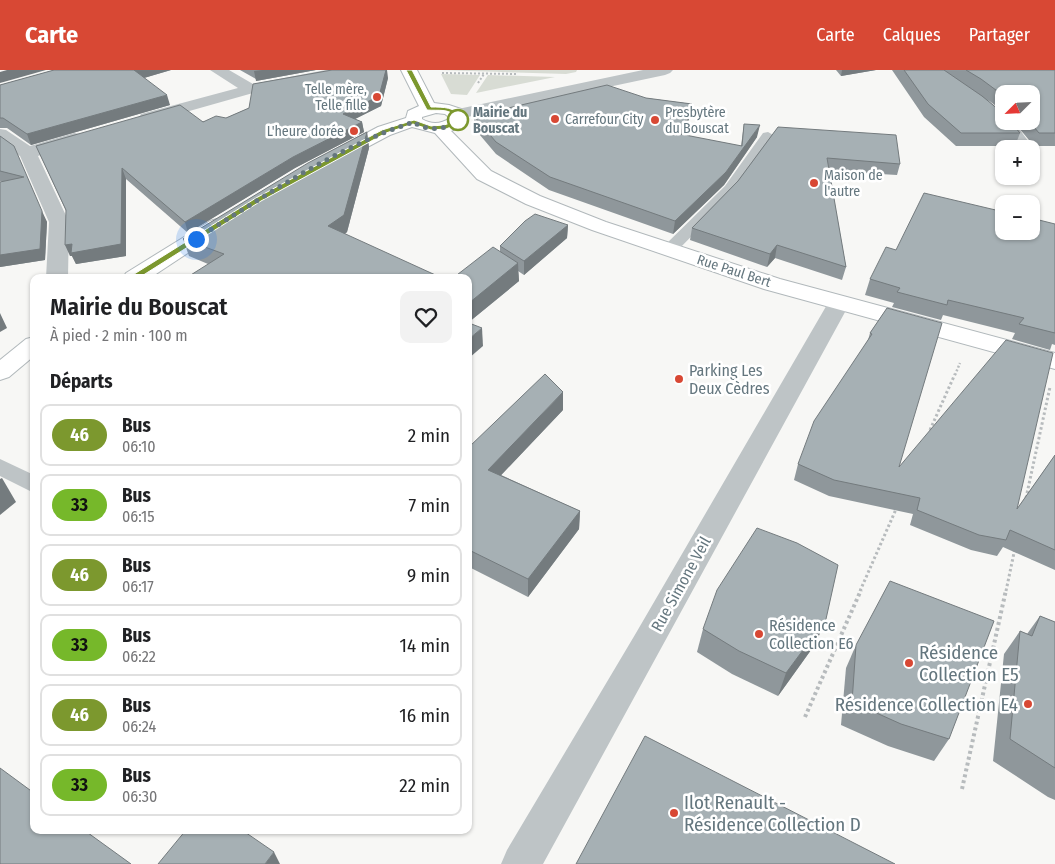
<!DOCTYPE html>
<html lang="fr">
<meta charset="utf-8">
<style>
body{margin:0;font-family:"Fira Sans Condensed",sans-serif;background:#f2f2f2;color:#202124;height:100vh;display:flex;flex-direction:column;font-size:19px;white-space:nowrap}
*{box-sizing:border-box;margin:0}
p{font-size:16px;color:#757577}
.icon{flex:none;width:28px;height:28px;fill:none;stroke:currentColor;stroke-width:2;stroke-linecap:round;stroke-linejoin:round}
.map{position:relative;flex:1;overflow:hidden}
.details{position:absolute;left:30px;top:204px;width:442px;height:560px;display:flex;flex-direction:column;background:#fff;border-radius:10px;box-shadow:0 1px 4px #0004}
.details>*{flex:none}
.badge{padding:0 10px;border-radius:16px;font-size:18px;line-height:32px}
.needle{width:32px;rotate:246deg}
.fabs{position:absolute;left:995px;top:15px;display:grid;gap:10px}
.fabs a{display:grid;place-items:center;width:45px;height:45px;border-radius:10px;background:#fff;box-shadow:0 1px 4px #0004;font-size:25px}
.you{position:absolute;width:25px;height:25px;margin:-12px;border:4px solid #fff;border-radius:50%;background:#1a73e8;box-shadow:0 0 0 8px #1a73e833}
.map>.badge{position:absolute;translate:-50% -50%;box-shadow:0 0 0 2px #fff}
h2{padding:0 20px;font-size:19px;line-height:45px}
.round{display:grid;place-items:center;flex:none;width:52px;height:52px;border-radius:10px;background:#f2f2f2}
.headline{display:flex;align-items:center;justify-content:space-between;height:85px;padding:0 20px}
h1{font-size:24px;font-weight:600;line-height:38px}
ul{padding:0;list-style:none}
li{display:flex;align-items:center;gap:15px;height:62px;margin:0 10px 8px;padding:0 10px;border:2px solid #e0e0e0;border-radius:10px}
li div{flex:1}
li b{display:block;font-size:19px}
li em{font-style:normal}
li .badge{min-width:55px;font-weight:700;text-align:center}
header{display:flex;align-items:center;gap:30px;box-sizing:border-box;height:70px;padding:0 25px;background:#d84834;color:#fff}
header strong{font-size:24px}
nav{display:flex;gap:28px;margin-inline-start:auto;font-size:18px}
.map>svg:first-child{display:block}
.green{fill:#d8dcd4}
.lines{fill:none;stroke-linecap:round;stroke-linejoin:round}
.secondary-casing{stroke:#b1b8bb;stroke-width:2}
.path-far3{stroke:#b7bbbd;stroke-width:2;stroke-dasharray:2 2;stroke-linecap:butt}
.path-far2{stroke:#b7bbbd;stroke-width:2.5;stroke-dasharray:2 2;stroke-linecap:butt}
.path-far1{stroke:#b7bbbd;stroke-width:3;stroke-dasharray:2.5 2.5;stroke-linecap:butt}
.path{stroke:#b7bbbd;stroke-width:4;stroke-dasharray:3 3;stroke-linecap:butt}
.lane{fill:#bec4c6;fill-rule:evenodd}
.street{fill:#bec4c6;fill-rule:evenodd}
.secondary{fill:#fff;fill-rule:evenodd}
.wall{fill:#8f979b}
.shaded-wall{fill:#747b7e}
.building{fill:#a6b0b4;stroke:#747b7e}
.line{fill:#7c982e;stroke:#fff}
.walk{stroke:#64767e;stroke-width:5;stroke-dasharray:0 9}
.poi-dot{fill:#d84834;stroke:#fff;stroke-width:2}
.stop-dot{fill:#fff;stroke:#7c982e;stroke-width:2.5}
.labels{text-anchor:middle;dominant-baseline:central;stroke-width:5;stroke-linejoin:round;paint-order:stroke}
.far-poi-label{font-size:14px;fill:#64767e;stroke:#fff;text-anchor:start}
.far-stop-label{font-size:14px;font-weight:bold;fill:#64767e;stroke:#fff;text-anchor:start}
.far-street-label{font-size:14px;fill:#64767e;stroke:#fff}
.poi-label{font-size:16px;fill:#64767e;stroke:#fff;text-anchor:start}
.street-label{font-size:16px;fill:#64767e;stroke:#fff}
.near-poi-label{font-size:19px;fill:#64767e;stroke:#fff;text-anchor:start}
</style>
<header>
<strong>Carte</strong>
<nav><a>Carte</a><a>Calques</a><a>Partager</a></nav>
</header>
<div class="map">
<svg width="1055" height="794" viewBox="0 0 1055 794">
<rect width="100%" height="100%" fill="#f7f7f5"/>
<g class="green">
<polygon points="439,0 577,0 576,2 566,4"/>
<polygon points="441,4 480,5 467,25 451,24"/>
<polygon points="488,5 555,7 476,23"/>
</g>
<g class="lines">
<g class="secondary-casing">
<g id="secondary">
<path d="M401,0H417L434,33L449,35L464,40L466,50L460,57L451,61L491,101L540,126L606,152L780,209L1055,283V299L764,219L592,160L526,134L477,109L435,63L412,57L390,65L341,91L335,92L329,91L326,87L329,83L378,57L406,48L408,41L419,36ZM436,43L445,44L450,48C441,54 432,55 422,49V47Z"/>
<polygon points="217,149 224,151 227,155 224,159 150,208 123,208 126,203 210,151"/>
<polygon points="34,267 34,286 9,307 0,310 0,290 26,269"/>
</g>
</g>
<g class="path-far3">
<polyline points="442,3 518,4"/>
<polyline points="478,13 484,4"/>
</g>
<polyline class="path-far2" points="955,305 960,293"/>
<g class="path-far1">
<polyline points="930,360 955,304"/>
<polyline points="1026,428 1050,317"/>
<polyline points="860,521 897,437"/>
<polyline points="1006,521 1015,478"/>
</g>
<g class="path">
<polyline points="805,647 861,520"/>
<polyline points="962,719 1006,520"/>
</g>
<g class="lane">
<polygon points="999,44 1004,45 1004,51 1010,51 1020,60 1034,79 1032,82 1031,79 1020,79 1010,66 994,51 993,48 994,45"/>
<polygon points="768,62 775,66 735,122 675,183 663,183 661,180 663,177 725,116 763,63"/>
<polygon points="0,389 34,405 34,423 0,406"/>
</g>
<g class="street">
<polygon points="210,0 229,0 253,14 326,0 358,0 355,3 350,5 253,23 147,53 141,52 139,48 141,44 238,18"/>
<polygon points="643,0 673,0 670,3 665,5 458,49 452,48 450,44 452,40 458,39"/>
<polygon points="0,59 6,60 30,76 74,63 80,64 83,68 80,72 38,86 69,152 68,208 46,208 49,152 20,86 0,72"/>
<polygon points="839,226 847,228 850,233 543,794 501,794 507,780 636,563 828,233 831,228"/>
</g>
<use href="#secondary" class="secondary"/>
</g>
<g class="wall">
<polygon points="54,0 171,0 144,8 170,35 31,75 7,58 0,58 0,15"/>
<polygon points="240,0 316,0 256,11 256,9"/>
<polygon points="836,0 876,0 841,6"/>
<polygon points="892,0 1055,0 1055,76 1034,76 1013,51 1031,51 1004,24 1004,42 988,30 1020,63 1015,76 956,76 924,47"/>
<polygon points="388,8 381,36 355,49 362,52 364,62 295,98 188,163 126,109 126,186 76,194 72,186 70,186 66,141 36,76 226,48 249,38"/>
<polygon points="646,28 692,34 690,46 683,65 741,76 744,54 757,67 724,115 673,164 549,120 496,84 474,58 474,46"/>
<polygon points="778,57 900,94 897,105 829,101 846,197 842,210 775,188 767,197 690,170 692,158 738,111"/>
<polygon points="367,62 369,78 347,162 345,164 208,194 189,186 183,169"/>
<polygon points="0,66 47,152 45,190 0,197 0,112 3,112 0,111"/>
<polygon points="1055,154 1055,275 1052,274 1050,280 1012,269 1015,263 943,245 941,250 892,237 894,233 865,225 870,209 896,180"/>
<polygon points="568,155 567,168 524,205 518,201 519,211 469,252 469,208 500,182 500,176"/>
<polygon points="887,238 899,397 1017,439 1055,385 1055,500 1003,477 997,486 971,480 910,455 913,444 829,426 794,410 798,394 868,270 870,263"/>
<polygon points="563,340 501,405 580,441 579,459 528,527 469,497 469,377"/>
<polygon points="34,375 34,385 30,378"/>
<polygon points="1040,546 1055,552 1055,730 1048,727 993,691 1004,584 1020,561 1027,564"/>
<polygon points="703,559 816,573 778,626 732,604 697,582"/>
<polygon points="856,575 949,669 934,691 888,676 841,655 846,598"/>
</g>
<g class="shaded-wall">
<polygon points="7,0 46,0 0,13 0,2"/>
<polygon points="134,0 171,0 137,10"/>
<polygon points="262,0 316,0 256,11 254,1"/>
<polygon points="386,0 387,0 388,8 381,36 345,54 343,44"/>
<polygon points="842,0 876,0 841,6"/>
<polygon points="167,25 170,35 31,75 27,64"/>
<polygon points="692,34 690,46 679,77 680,64"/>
<polygon points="362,52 364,62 295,98 188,163 185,152 293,87"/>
<polygon points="760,55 757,67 724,115 673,164 675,151 726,102"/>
<polygon points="367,62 369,78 347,162 331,173 328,156"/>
<polygon points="122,98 126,109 126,186 76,194 72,186 70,186 65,175"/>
<polygon points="42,141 47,152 45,190 0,197 0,185"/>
<polygon points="568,155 567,168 524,205 524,191"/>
<polygon points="777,175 775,188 767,197 770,184"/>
<polygon points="518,193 519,211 469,252 469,233"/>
<polygon points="0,243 7,258 0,262"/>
<polygon points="482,258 483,276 469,288 469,269"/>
<polygon points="563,322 563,340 489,418 488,400"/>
<polygon points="2,408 16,432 0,445 0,409"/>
<polygon points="580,441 579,459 528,527 528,509"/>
<polygon points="826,549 816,573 778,626 786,603"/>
<polygon points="274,782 280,794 265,794"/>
</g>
<g class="building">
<polygon points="54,0 135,0 134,0 167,25 27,64 3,48 0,48 0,15"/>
<polygon points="332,0 386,0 379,26 343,44 362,52 293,87 185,152 122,98 121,174 71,183 72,174 65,175 66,140 36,76 180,35 203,52 216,46 226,48 249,38 253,14"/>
<polygon points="904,0 944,0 982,26 1004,44 1004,51 1010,51 1020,63 961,63 928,34"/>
<polygon points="966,0 1055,0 1055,63 1039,63 1029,51 1031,51 1031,24 1004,24 1004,26 981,9"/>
<polygon points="607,15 646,28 692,34 680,64 742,76 744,54 760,55 726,102 675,151 550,107 496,72 474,46"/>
<polygon points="778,57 896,65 900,94 827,88 846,197 777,175 770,184 692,158 738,111"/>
<polygon points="367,62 344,145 328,156 442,208 186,208 224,184 183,169 308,93"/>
<polygon points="0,66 14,76 42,141 40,179 0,185 0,112 24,107 0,101"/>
<polygon points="924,123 1004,142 1004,161 1031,161 1031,148 1055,154 1055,263 1019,254 1024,248 948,230 947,235 897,222 900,218 870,209 886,177 896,180"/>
<polygon points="535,144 568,155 524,191 500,176 525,151"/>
<polygon points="493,177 518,193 469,233 469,208 453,208"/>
<polygon points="887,238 942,253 899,397 1006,270 1053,283 1017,439 1055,385 1055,480 1010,460 1006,470 979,465 917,440 920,428 834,410 798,394 814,351 872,264 870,263"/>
<polygon points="469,253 482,258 469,269"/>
<polygon points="545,304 563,322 488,400 580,441 528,509 469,480 469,377"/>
<polygon points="34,375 34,380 30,378"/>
<polygon points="757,458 797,473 838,495 826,549 786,603 739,581 703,559 717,520"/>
<polygon points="890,511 994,551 949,669 901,654 852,632 856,575"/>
<polygon points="1040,546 1055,552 1055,698 1010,669 1020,561 1032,566"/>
<polygon points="645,666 895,794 576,794"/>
<polygon points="0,698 34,723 34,760 84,760 131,794 0,794"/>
<polygon points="186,760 242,760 274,782 265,794 158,794"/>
</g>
<path class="line" d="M406,0H412L431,37C444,37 454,37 462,47L458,54L446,59L431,60L413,54L386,63L261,131L137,209H131V206L256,128L382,60L414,50L431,56L444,55L453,52L456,47C449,38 438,41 427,40Z"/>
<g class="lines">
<path class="walk" d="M196,169C263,127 340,75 414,52C425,62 449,60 458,50"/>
</g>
<g class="poi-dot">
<circle cx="377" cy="27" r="5"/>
<circle cx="555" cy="49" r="5"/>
<circle cx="655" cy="50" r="5"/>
<circle cx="354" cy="61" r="5"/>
<circle cx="814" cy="113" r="5"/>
<circle cx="679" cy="309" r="5"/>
<circle cx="759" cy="564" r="5"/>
<circle cx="909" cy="593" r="5"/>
<circle cx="1028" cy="634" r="5"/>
<circle cx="674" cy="743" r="5"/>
</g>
<circle class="stop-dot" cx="458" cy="50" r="10"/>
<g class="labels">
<g class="far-poi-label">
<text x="367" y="19" text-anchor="end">Telle mère,<tspan x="367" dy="16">Telle fille</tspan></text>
<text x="665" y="42">Presbytère<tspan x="665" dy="16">du Bouscat</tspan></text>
<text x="565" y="49">Carrefour City</text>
<text x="344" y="61" text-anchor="end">L'heure dorée</text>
<text x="824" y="105">Maison de<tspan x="824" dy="16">l'autre</tspan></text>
</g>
<g class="far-stop-label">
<text x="473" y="42">Mairie du<tspan x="473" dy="16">Bouscat</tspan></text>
</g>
<g class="far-street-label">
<text transform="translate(734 201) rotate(18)">Rue Paul Bert</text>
</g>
<g class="poi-label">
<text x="689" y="300">Parking Les<tspan x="689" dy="18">Deux Cèdres</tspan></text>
<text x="769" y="555">Résidence<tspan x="769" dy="18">Collection E6</tspan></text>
</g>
<g class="street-label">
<text transform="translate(681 514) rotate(-61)">Rue Simone Veil</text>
</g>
<g class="near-poi-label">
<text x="919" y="582">Résidence<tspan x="919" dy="22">Collection E5</tspan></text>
<text x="1018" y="634" text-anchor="end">Résidence Collection E4</text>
<text x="684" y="732">Ilot Renault -<tspan x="684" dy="22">Résidence Collection D</tspan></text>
</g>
</g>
</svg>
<div class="fabs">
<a><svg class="needle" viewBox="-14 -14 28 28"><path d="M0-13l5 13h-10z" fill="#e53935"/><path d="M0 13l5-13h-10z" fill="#757577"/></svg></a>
<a>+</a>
<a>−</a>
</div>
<div class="you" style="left:196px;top:169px"></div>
<section class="details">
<div class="headline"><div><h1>Mairie du Bouscat</h1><p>À pied · 2 min · 100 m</p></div><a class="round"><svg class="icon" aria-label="heart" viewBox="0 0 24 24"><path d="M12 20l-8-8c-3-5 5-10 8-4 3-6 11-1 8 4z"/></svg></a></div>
<h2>Départs</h2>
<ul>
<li><span class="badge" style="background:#7c982e;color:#fff">46</span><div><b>Bus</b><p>06:10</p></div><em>2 min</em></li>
<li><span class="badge" style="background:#76b82a;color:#111">33</span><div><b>Bus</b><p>06:15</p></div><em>7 min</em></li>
<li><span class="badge" style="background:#7c982e;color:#fff">46</span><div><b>Bus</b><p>06:17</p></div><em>9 min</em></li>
<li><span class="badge" style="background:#76b82a;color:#111">33</span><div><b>Bus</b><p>06:22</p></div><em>14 min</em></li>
<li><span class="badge" style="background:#7c982e;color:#fff">46</span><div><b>Bus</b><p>06:24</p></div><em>16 min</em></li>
<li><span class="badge" style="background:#76b82a;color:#111">33</span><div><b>Bus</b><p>06:30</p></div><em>22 min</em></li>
</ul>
</section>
</div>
